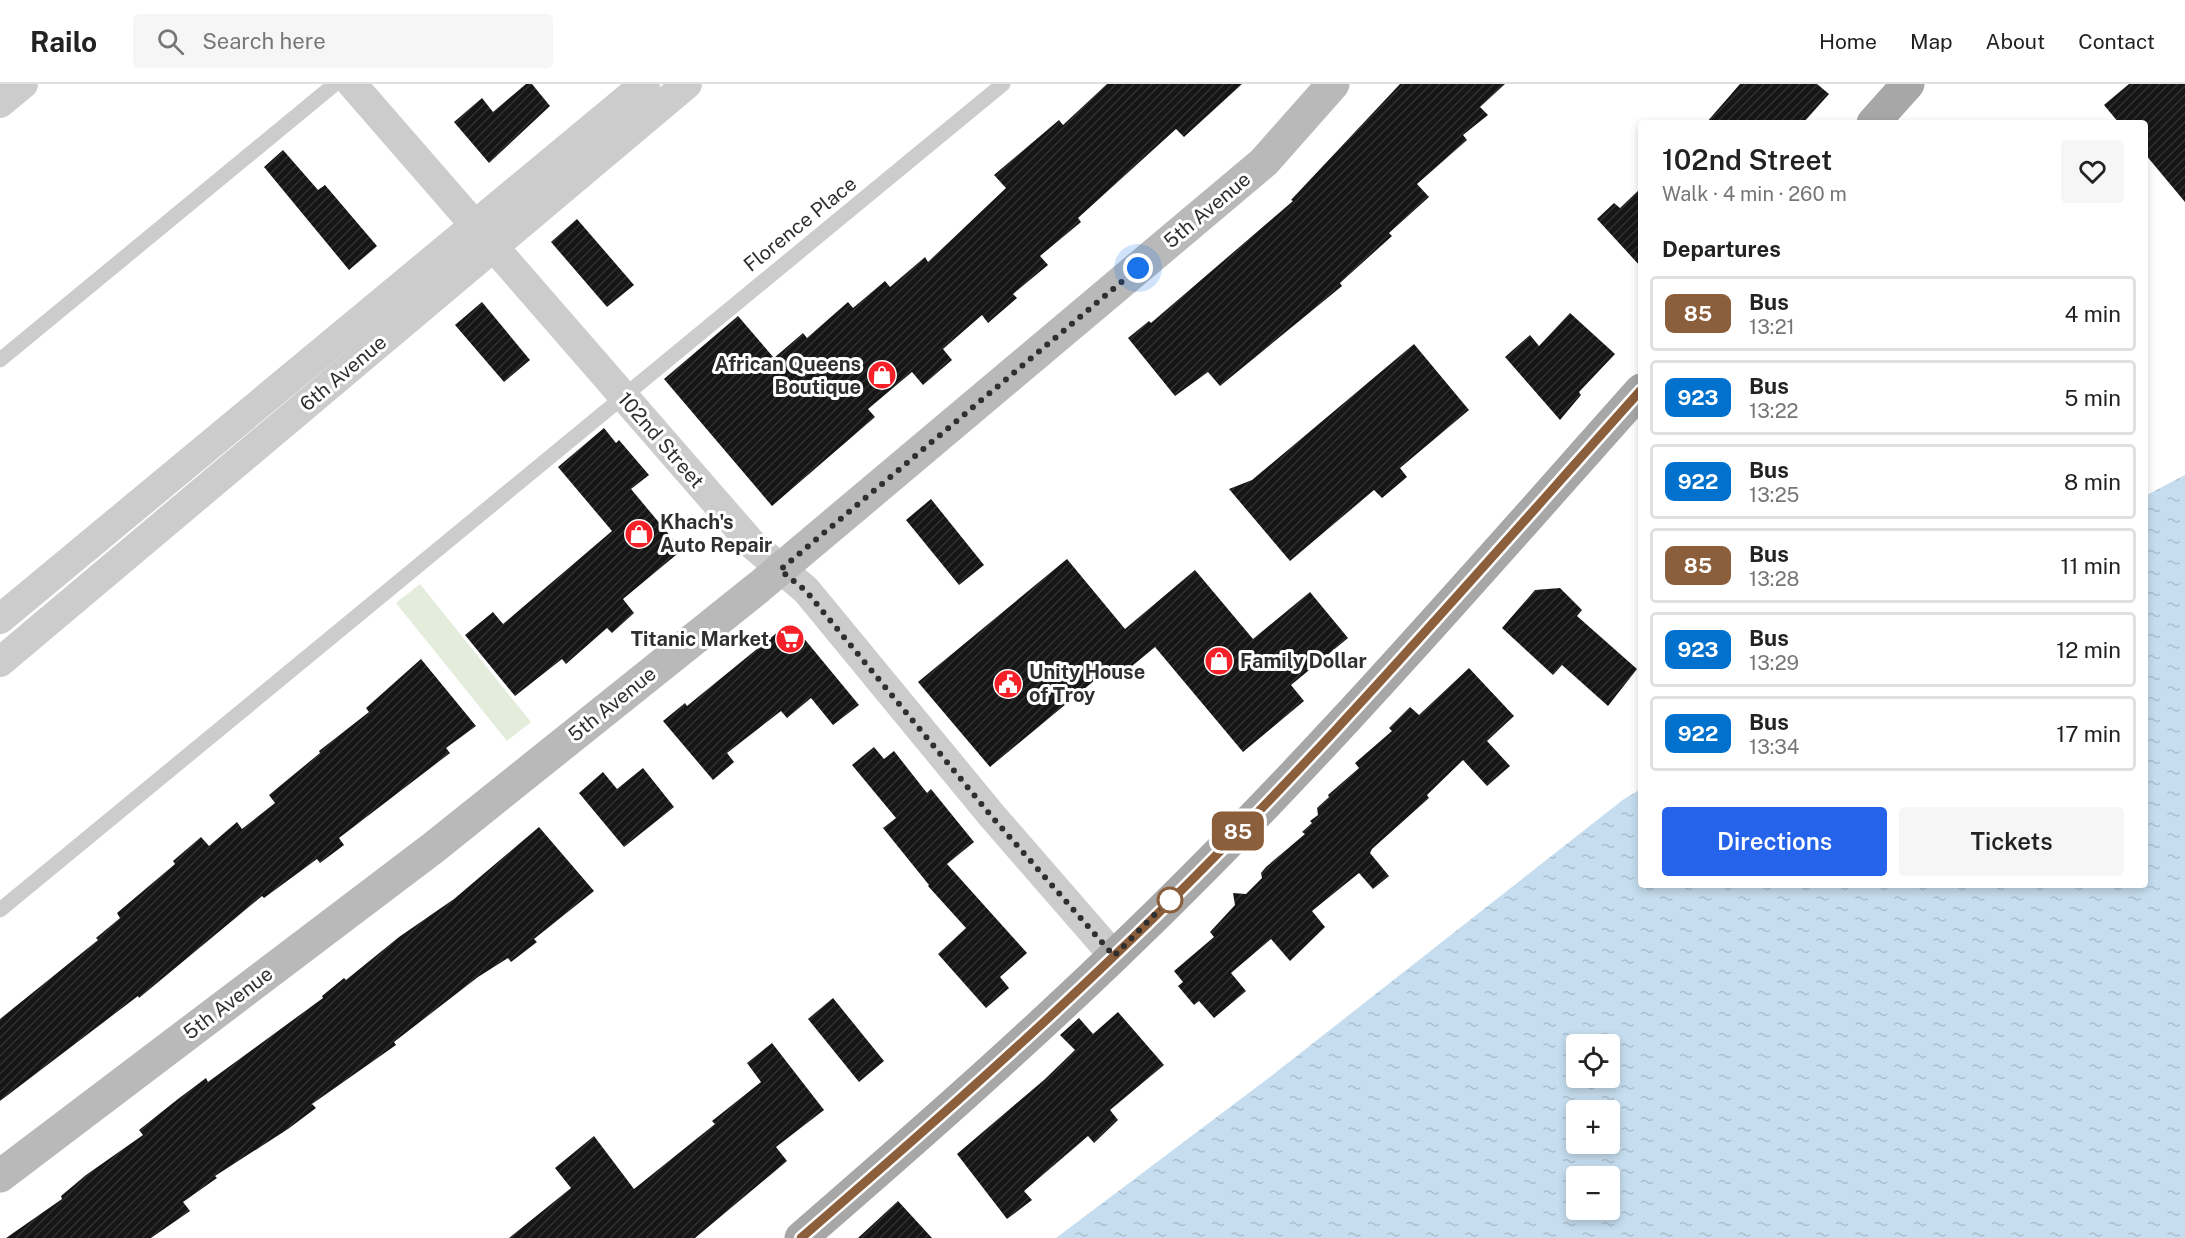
<!DOCTYPE html>
<meta charset="utf-8">
<style>
body{margin:0;font-family:"Public Sans",sans-serif;background:#f6f6f6;color:#222;height:100vh;display:flex;flex-direction:column;font-size:22px;white-space:nowrap}
*{box-sizing:border-box;margin:0}
p{font-size:20px;color:#767676}
.icon{flex:none;width:33px;height:33px;fill:none;stroke:currentColor;stroke-width:2;stroke-linecap:round;stroke-linejoin:round}
.map{position:relative;flex:1;overflow:hidden}
.details{position:absolute;left:1638px;top:36px;width:510px;height:768px;display:flex;flex-direction:column;background:#fff;border-radius:6px;box-shadow:0 3px 9px #0003}
.details>*{flex:none}
.badge{padding:0 12px;border-radius:9px;font-size:21px;line-height:39px}
.fabs{position:absolute;left:1566px;top:950px;display:grid;gap:12px}
.fabs a{display:grid;place-items:center;width:54px;height:54px;border-radius:6px;background:#fff;box-shadow:0 3px 9px #0003;font-size:30px}
.you{position:absolute;width:30px;height:30px;margin:-15px;border:4px solid #fff;border-radius:50%;background:#1a73e8;box-shadow:0 0 0 9px #1a73e833}
.map>.badge{position:absolute;translate:-50% -50%;box-shadow:0 0 0 3px #fff}
h2{padding:0 24px;font-size:22px;line-height:54px}
.round{display:grid;place-items:center;flex:none;width:63px;height:63px;border-radius:6px;background:#f6f6f6}
.overview{display:flex;align-items:center;justify-content:space-between;height:102px;padding:0 24px}
h1{font-size:28px;font-weight:600;line-height:45px}
.primary-button{display:flex;gap:12px;margin-top:auto;padding:12px 24px}
.primary-button a{flex:1;height:69px;border-radius:6px;background:#2563eb;color:#fff;font-size:24px;font-weight:600;line-height:69px;text-align:center}
.primary-button a+a{background:#f6f6f6;color:#222}
ul{padding:0;list-style:none}
li{display:flex;align-items:center;gap:18px;height:75px;margin:0 12px 9px;padding:0 12px;border:3px solid #e0e0e0;border-radius:6px}
li div{flex:1}
li b{display:block;font-size:22px}
li em{font-style:normal}
li .badge{min-width:66px;font-weight:700;text-align:center}
header{display:flex;align-items:center;gap:36px;box-sizing:border-box;height:84px;padding:0 30px;background:#fff;border-bottom:2px solid #e0e0e0}
header strong{font-size:28px}
nav{display:flex;gap:33px;margin-inline-start:auto;font-size:21px}
.search{width:420px;height:54px;background:#f6f6f6;display:flex;align-items:center;gap:15px;box-sizing:border-box;padding:0 21px;border-radius:6px;color:#767676;font-size:22px}
.map>svg:first-child{display:block}
.green{fill:#e4eddb}
.water{fill:url(#water-ripples);fill-rule:evenodd}
.building{fill:url(#building-hatch)}
.lines{fill:none;stroke-linecap:round;stroke-linejoin:round}
.lane{stroke:#ccc;stroke-width:15}
.street{stroke:#ccc;stroke-width:30}
.secondary{stroke:#b9b9b9;stroke-width:33}
.primary{stroke:#a7a7a7;stroke-width:33}
.line-casing{stroke:#fff;stroke-width:14}
.line{stroke:#8b5e3c;stroke-width:9}
.walk{stroke:#2f2f2f;stroke-width:6;stroke-dasharray:0 10.8}
.stop-dot{fill:#fff;stroke:#8b5e3c;stroke-width:3}
.labels{text-anchor:middle;dominant-baseline:central;stroke-width:6;stroke-linejoin:round;paint-order:stroke}
.street-label{font-size:20px;fill:#2f2f2f;stroke:#fff}
.poi-label{font-size:20px;font-weight:bold;fill:#2f2f2f;stroke:#fff;text-anchor:start}
</style>
<header>
<strong>Railo</strong>
<div class="search"><svg class="icon" aria-label="search" viewBox="0 0 24 24"><circle cx="10" cy="10" r="6"/><path d="M15 15l6 6"/></svg>Search here</div>
<nav><a>Home</a><a>Map</a><a>About</a><a>Contact</a></nav>
</header>
<div class="map">
<svg width="2185" height="1154" viewBox="0 0 2185 1154">
<defs>
<pattern id="water-ripples" width="26" height="14" patternUnits="userSpaceOnUse" patternTransform="scale(1.5)"><rect width="26" height="14" fill="#c5ddef"/><path d="M2 4q2-2 4 0t4 0M15 11q2-2 4 0t4 0" fill="none" stroke="#aabecd"/></pattern>
<pattern id="building-hatch" width="6" height="6" patternUnits="userSpaceOnUse" patternTransform="scale(1.5)"><rect width="6" height="6" fill="#161616"/><path d="M-1 1l2-2M0 6l6-6M5 7l2-2" fill="none" stroke="#303030"/></pattern>
</defs>
<rect width="100%" height="100%" fill="#fff"/>
<polygon class="green" points="420,500 531,638 507,657 396,519"/>
<path class="water" d="M2185,391V1154H1056L1270,993L1624,715L1641,705V801H2145V412ZM1576,960H1610V993H1576ZM1576,1026H1610V1059H1576ZM1576,1092H1610V1125H1576Z"/>
<g class="building">
<polygon points="526,0 532,0 550,22 489,79 454,38 482,14 493,28"/>
<polygon points="1107,0 1242,0 1184,53 1176,45 1078,134 1081,138 1040,172 1048,181 1013,210 1017,214 988,239 982,231 943,265 952,276 923,301 912,288 868,325 875,333 772,422 664,295 738,232 774,274 803,249 807,254 848,218 853,224 885,197 890,203 925,173 928,178 1006,104 994,91 1059,36 1063,41"/>
<polygon points="1400,0 1505,0 1480,23 1488,31 1463,51 1467,56 1417,100 1429,113 1389,149 1392,152 1340,199 1342,202 1220,302 1208,288 1175,312 1128,254 1149,237 1151,239 1293,117 1291,116"/>
<polygon points="1740,0 1817,0 1829,10 1803,39 1706,39"/>
<polygon points="2129,0 2185,0 2185,118 2145,70 2145,39 2119,39 2104,21"/>
<polygon points="283,66 318,106 325,101 377,162 349,186 264,83"/>
<polygon points="1641,104 1641,183 1597,135 1614,119 1620,124"/>
<polygon points="577,135 634,201 607,223 551,158"/>
<polygon points="482,218 530,276 504,298 455,241"/>
<polygon points="1570,229 1615,270 1579,308 1581,311 1560,336 1505,273 1530,251 1539,262"/>
<polygon points="1414,260 1469,326 1400,384 1407,393 1382,414 1374,406 1290,477 1229,405 1252,396"/>
<polygon points="604,344 616,359 619,356 649,391 631,405 682,466 623,515 634,529 612,549 607,544 566,580 562,575 515,612 465,551 493,528 503,540 612,447 558,383"/>
<polygon points="931,415 984,481 959,501 906,436"/>
<polygon points="1067,475 1125,545 1195,486 1253,555 1310,508 1348,554 1291,601 1304,617 1243,668 1155,563 1115,596 1107,586 990,683 918,598"/>
<polygon points="1560,504 1582,526 1577,532 1637,585 1608,622 1562,581 1553,591 1502,544 1535,506"/>
<polygon points="791,542 797,546 859,621 833,641 811,614 787,634 781,627 727,669 734,678 713,696 663,637 685,619 687,622 784,543"/>
<polygon points="421,575 476,642 446,664 450,669 339,754 344,761 320,779 317,775 264,814 262,812 139,914 138,912 0,1017 0,935 98,856 96,854 120,834 117,829 175,780 173,777 201,753 209,762 237,738 242,745 275,719 269,711 320,669 319,667 369,628 366,624"/>
<polygon points="1469,584 1514,632 1487,657 1510,682 1487,702 1463,676 1427,711 1429,714 1372,765 1370,769 1389,792 1373,805 1359,789 1312,827 1325,843 1290,877 1271,855 1231,889 1246,907 1214,934 1199,917 1194,921 1178,902 1183,898 1174,887 1214,853 1210,848 1235,821 1233,809 1246,810 1262,794 1261,789 1266,783 1305,750 1302,748 1312,739 1310,737 1318,731 1317,724 1329,713 1328,711 1359,684 1355,679 1392,647 1389,644 1410,623 1419,631"/>
<polygon points="874,663 884,675 894,667 927,709 931,705 974,758 947,780 1027,869 1000,893 1009,904 986,924 938,870 966,844 928,802 929,801 883,744 896,734 852,681"/>
<polygon points="643,684 674,723 624,763 579,709 603,688 617,705"/>
<polygon points="539,743 594,807 534,855 537,858 511,878 508,874 478,893 394,958 396,961 312,1020 316,1024 288,1045 215,1092 217,1094 183,1118 190,1127 151,1154 6,1154 62,1115 61,1112 86,1091 143,1051 139,1046 178,1015 206,994 208,998 323,914 322,912 344,894 346,896 399,853 454,815"/>
<polygon points="833,914 884,977 859,998 808,935"/>
<polygon points="1118,928 1164,981 1110,1026 1118,1036 1094,1059 1088,1052 1024,1107 1032,1116 1007,1135 957,1070 1044,996 1075,966 1060,951 1079,934 1093,950"/>
<polygon points="772,959 824,1026 776,1063 787,1077 695,1154 509,1154 571,1104 555,1084 594,1052 634,1105 715,1040 712,1037 761,998 747,979"/>
<polygon points="898,1117 932,1154 858,1154"/>
</g>
<g class="lines">
<g class="lane">
<polyline points="0,276 335,0"/>
<polyline points="0,826 1003,0"/>
</g>
<g class="street">
<polyline points="352,0 753,461 806,506 993,733 1114,872"/>
<polyline points="0,19 23,0"/>
<polyline points="0,535 645,0"/>
<polyline points="0,578 687,0"/>
</g>
<polyline class="secondary" points="0,1092 433,764 759,503 1264,78 1333,0"/>
<g class="primary">
<polyline points="1873,39 1908,0"/>
<path d="M801,1154C907,1062 1012,970 1113,873C1300,695 1470,498 1641,306"/>
</g>
</g>
<g class="lines">
<g class="line-casing">
<path id="line" d="M801,1154C907,1062 1012,970 1113,873C1300,695 1469,498 1641,306"/>
</g>
<use href="#line" class="line"/>
<polyline class="walk" points="1138,184 780,486 806,507 993,734 1114,872 1175,810 1170,816"/>
</g>
<defs>
<g id="shop-disc" transform="scale(1.5)"><circle r="9.5" fill="#f62029" stroke="#fff"/><path d="M-5-2.5h2.3a2.7 3.5 0 0 1 5.4 0H5L5.5 6h-11ZM-1.5-2.5h3a1.5 2.3 0 0 0-3 0Z" fill="#fff"/></g>
<g id="supermarket-disc" transform="scale(1.5)"><circle r="9.5" fill="#f62029" stroke="#fff"/><path d="M-6-5.5h2.5l.6 2H6L4.5 2H-2.5L-4.4-4H-6ZM-1.5 3.2a1.3 1.3 0 1 0 .1 0ZM3 3.2a1.3 1.3 0 1 0 .1 0Z" fill="#fff"/></g>
<g id="civic-disc" transform="scale(1.5)"><circle r="9.5" fill="#f62029" stroke="#fff"/><path d="M-.6-6.5H3V-4.5H.6V-3L4-1V1h2V6H-6V1h2V-1L-.6-3ZM-1.2 2.5V6h2.4V2.5Z" fill="#fff"/></g>
</defs>
<g fill-rule="evenodd">
<use href="#shop-disc" x="882" y="291"/>
<use href="#shop-disc" x="639" y="450"/>
<use href="#supermarket-disc" x="790" y="555"/>
<use href="#shop-disc" x="1219" y="577"/>
<use href="#civic-disc" x="1008" y="600"/>
</g>
<circle class="stop-dot" cx="1170" cy="816" r="12"/>
<g class="labels">
<g class="street-label">
<text transform="translate(1207 126) rotate(-40)">5th Avenue</text>
<text transform="translate(800 140) rotate(-39)">Florence Place</text>
<text transform="translate(343 289) rotate(-40)">6th Avenue</text>
<text transform="translate(661 356) rotate(49)">102nd Street</text>
<text transform="translate(612 620) rotate(-39)">5th Avenue</text>
<text transform="translate(228 919) rotate(-37)">5th Avenue</text>
</g>
<g class="poi-label">
<text x="861" y="280" text-anchor="end">African Queens<tspan x="861" dy="23">Boutique</tspan></text>
<text x="660" y="438">Khach's<tspan x="660" dy="23">Auto Repair</tspan></text>
<text x="769" y="555" text-anchor="end">Titanic Market</text>
<text x="1240" y="577">Family Dollar</text>
<text x="1029" y="588">Unity House<tspan x="1029" dy="23">of Troy</tspan></text>
</g>
</g>
</svg>
<div class="fabs">
<a><svg class="icon" aria-label="locate" viewBox="0 0 24 24"><circle cx="12" cy="12" r="6"/><path d="M12 2v4M12 18v4M2 12h4M18 12h4"/></svg></a>
<a>+</a>
<a>−</a>
</div>
<div class="you" style="left:1138px;top:184px"></div>
<b class="badge" style="left:1238px;top:747px;background:#8b5e3c;color:#fff">85</b>
<section class="details">
<div class="overview"><div><h1>102nd Street</h1><p>Walk · 4 min · 260 m</p></div><a class="round"><svg class="icon" aria-label="heart" viewBox="0 0 24 24"><path d="M12 20l-8-8c-3-5 5-10 8-4 3-6 11-1 8 4z"/></svg></a></div>
<h2>Departures</h2>
<ul>
<li><span class="badge" style="background:#8b5e3c;color:#fff">85</span><div><b>Bus</b><p>13:21</p></div><em>4 min</em></li>
<li><span class="badge" style="background:#0072ce;color:#fff">923</span><div><b>Bus</b><p>13:22</p></div><em>5 min</em></li>
<li><span class="badge" style="background:#0072ce;color:#fff">922</span><div><b>Bus</b><p>13:25</p></div><em>8 min</em></li>
<li><span class="badge" style="background:#8b5e3c;color:#fff">85</span><div><b>Bus</b><p>13:28</p></div><em>11 min</em></li>
<li><span class="badge" style="background:#0072ce;color:#fff">923</span><div><b>Bus</b><p>13:29</p></div><em>12 min</em></li>
<li><span class="badge" style="background:#0072ce;color:#fff">922</span><div><b>Bus</b><p>13:34</p></div><em>17 min</em></li>
</ul>
<div class="primary-button"><a>Directions</a><a>Tickets</a></div>
</section>
</div>
